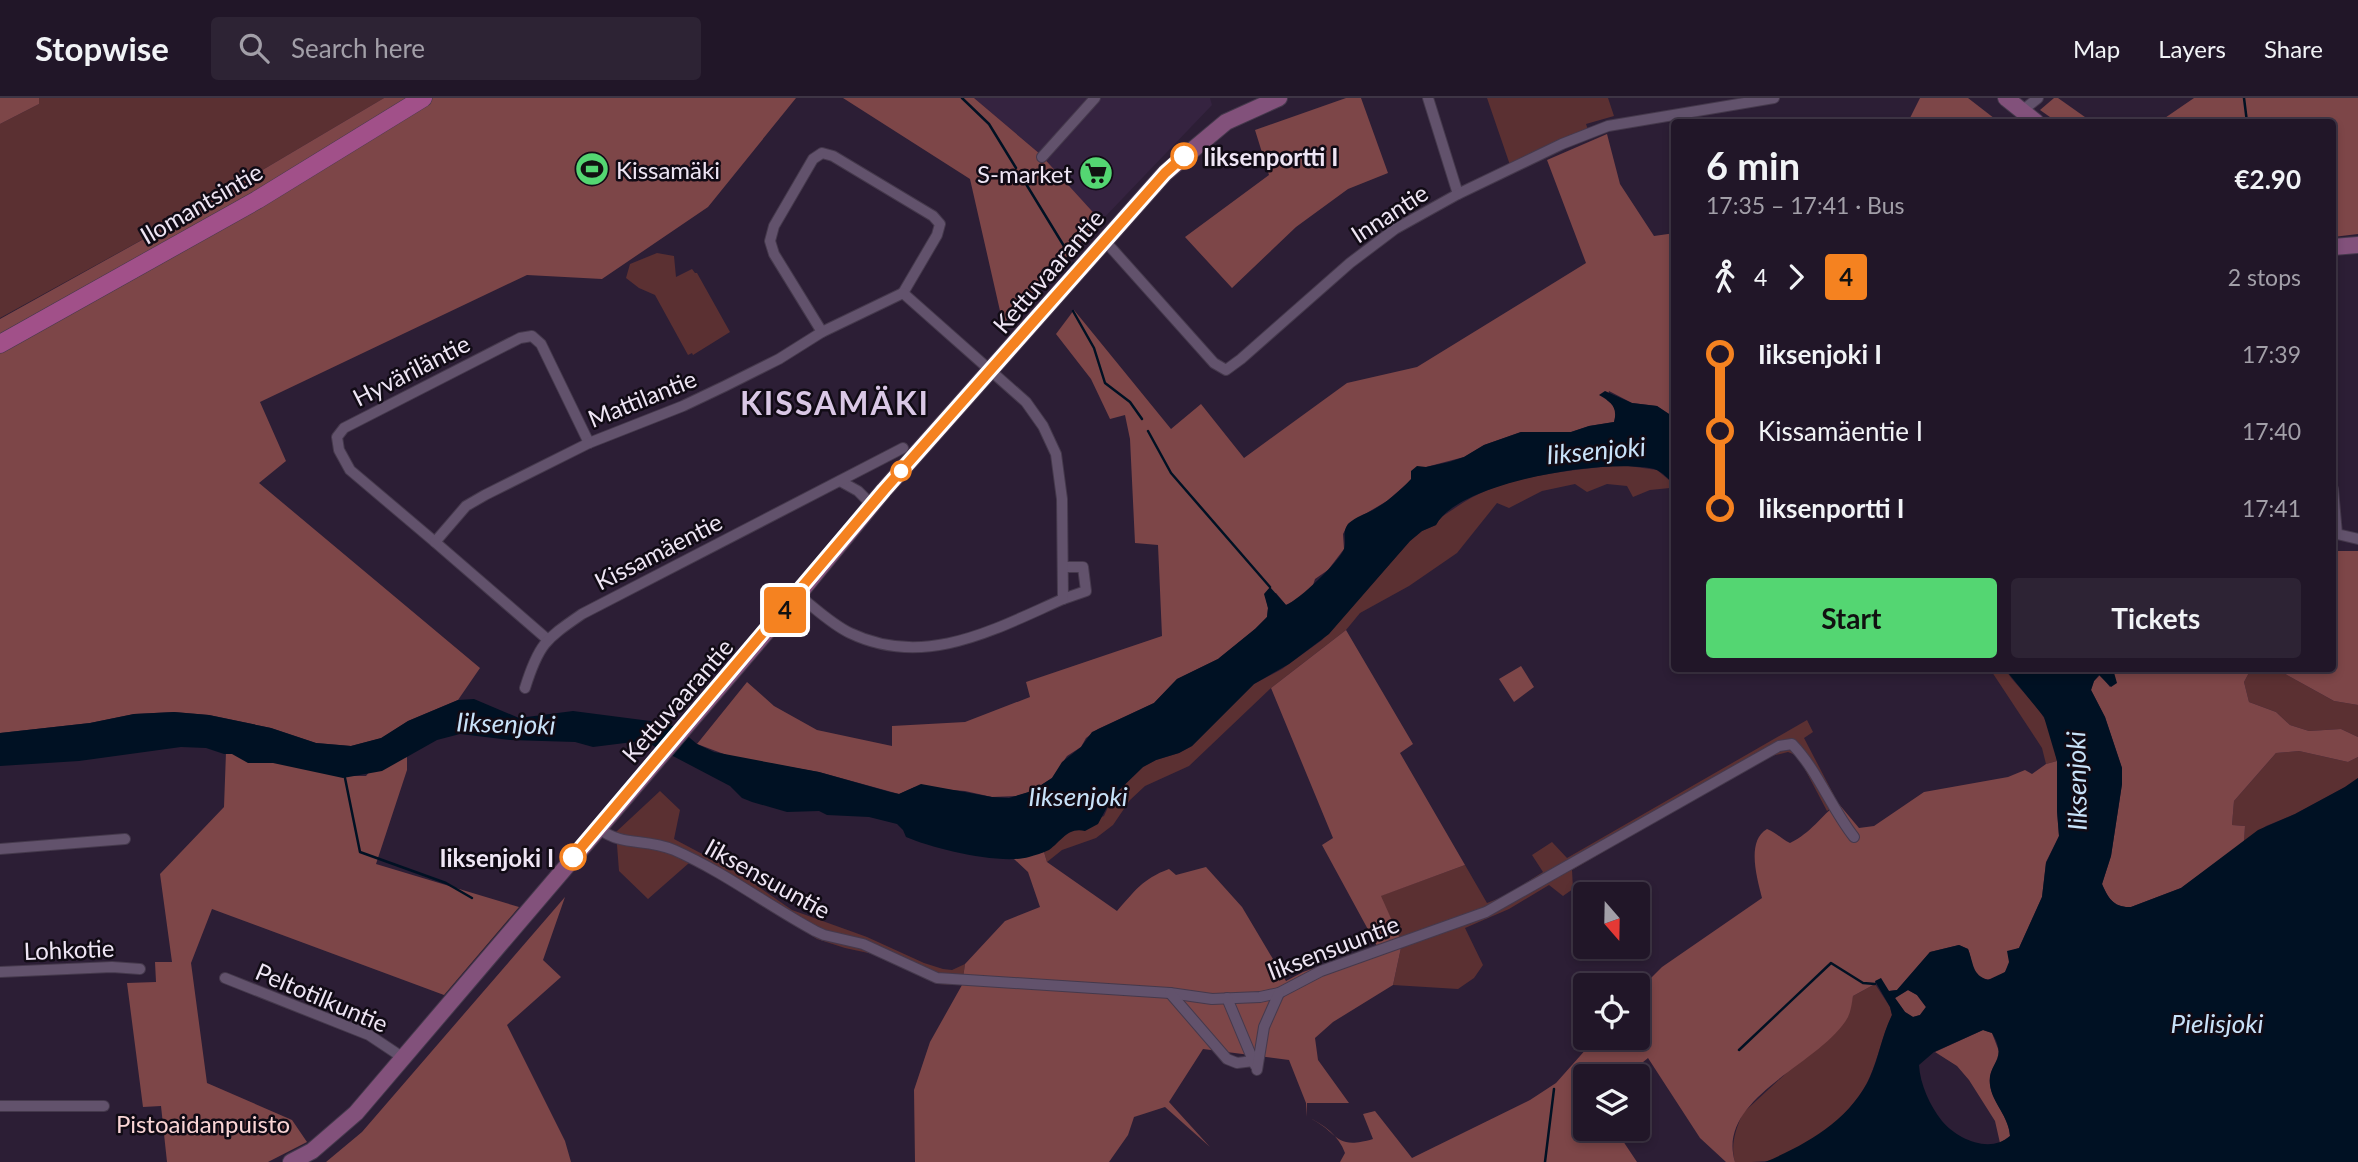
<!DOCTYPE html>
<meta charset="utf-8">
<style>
body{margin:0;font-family:Lato,sans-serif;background:#2d2334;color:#f1f3f6;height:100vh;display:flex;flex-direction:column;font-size:26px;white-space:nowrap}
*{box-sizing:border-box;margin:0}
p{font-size:23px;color:#a29fa8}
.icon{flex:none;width:38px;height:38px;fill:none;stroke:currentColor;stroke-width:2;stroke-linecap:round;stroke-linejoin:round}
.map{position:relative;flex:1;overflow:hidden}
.sheet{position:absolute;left:1671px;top:21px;width:665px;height:553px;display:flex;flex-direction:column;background:#211628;border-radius:7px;box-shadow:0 4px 10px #0003,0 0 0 2px #3e3545}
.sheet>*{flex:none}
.badge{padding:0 14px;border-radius:5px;font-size:24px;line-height:46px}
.needle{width:46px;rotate:160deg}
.controls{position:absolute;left:1573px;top:784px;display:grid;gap:14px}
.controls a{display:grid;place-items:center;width:77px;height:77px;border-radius:7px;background:#211628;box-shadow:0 4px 10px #0003,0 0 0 2px #3e3545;font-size:35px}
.map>.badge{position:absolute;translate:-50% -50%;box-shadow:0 0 0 4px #fff}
.legs{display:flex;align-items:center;gap:10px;height:77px;padding:0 35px;font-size:23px}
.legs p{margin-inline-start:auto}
.head{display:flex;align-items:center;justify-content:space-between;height:119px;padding:0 35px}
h1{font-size:38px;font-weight:700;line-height:52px}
.button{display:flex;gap:14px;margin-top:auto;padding:14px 35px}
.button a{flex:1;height:80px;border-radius:7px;background:#54d672;color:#111;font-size:28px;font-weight:700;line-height:80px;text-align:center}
.button a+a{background:#2d2334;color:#f1f3f6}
ul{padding:0 35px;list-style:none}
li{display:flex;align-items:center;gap:24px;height:77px;font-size:26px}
li i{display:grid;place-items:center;width:10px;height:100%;margin:0 9px;background:currentColor}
li i::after{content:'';width:18px;height:18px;margin:-9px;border:5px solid;border-radius:50%;background:#211628}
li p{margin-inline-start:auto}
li:first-child i{background:linear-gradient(#0000 50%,currentColor 0)}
li:last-child i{background:linear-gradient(currentColor 50%,#0000 0)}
header{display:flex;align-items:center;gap:42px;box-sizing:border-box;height:98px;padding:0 35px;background:#211628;border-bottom:2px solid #3e3545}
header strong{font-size:33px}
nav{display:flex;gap:38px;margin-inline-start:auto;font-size:24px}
.search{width:490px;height:63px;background:#2d2334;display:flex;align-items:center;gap:18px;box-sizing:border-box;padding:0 24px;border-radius:7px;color:#a29fa8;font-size:26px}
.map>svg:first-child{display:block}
.built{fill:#352340}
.green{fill:#5b3032}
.forest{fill:#7d4648}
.water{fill:#001123;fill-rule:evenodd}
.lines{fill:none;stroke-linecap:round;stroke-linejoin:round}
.stream{stroke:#001123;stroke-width:2.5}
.street-casing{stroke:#45394c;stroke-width:12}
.secondary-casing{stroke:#45394c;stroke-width:18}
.primary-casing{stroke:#45394c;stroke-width:19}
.street{stroke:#62526c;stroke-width:10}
.secondary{stroke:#82517b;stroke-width:16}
.primary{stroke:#a15089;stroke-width:18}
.line-1-casing{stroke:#fff;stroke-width:16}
.line-1{stroke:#f58220;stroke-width:10}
.stop-1-dot{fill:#fff;stroke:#f58220;stroke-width:3.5}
.labels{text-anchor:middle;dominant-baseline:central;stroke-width:5;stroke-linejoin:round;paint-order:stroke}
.stop-label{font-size:24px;font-weight:bold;fill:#eee5f4;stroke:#110b15;text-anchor:start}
.poi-label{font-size:24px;fill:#eee5f4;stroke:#110b15;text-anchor:start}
.street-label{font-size:24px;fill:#eee5f4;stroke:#110b15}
.park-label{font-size:24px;fill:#fad5d5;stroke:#110b15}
.water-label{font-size:26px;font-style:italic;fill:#c8e2f9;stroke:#110b15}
.district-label{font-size:32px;font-weight:bold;letter-spacing:2px;fill:#d9c7e5;stroke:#110b15}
</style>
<header>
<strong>Stopwise</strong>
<div class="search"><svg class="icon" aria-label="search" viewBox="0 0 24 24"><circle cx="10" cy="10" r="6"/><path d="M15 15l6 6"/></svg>Search here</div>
<nav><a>Map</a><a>Layers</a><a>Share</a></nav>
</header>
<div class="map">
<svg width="2358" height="1064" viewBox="0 0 2358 1064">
<rect width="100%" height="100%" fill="#2c1e35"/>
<g class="built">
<polygon points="974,0 1091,0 1040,56"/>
<polygon points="1099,0 1210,0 1212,7 1101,123 1044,61"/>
</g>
<g class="green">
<polygon points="39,0 384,0 176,123 0,220 0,26 39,6"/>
<polygon points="1487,0 1608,0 1614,18 1586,26 1588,32 1510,67"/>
<polygon points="657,155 674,158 676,179 692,171 695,175 697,175 730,234 693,257 692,255 688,257 655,197 639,190 626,180 630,166"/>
<path d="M1622,367L1657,372L1675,387V396L1670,390L1650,392L1633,399L1627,388L1607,386L1587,394L1575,386L1542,393L1509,410L1497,405L1457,455L1409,488L1360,515L1346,532L1271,590L1189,668L1145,688L1130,702L1113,727L1096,740L1062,752L1047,764L1044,754L1069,733L1104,718L1113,698L1143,669L1156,662L1179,655L1192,648L1254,586L1282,571L1322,542L1410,443L1422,433L1436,427C1441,417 1447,416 1455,410C1502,377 1566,373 1622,367Z"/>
<path d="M1990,571H2005C2015,587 2030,599 2041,615C2050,628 2054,647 2057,663L2046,666L2042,650Z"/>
<polygon points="2251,571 2276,571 2334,603 2358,607 2358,639 2341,631 2309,633 2290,627 2276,614 2249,604 2244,584"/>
<polygon points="1807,622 1813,634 1804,640 1838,705 1827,713 1798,658 1788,654 1767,659 1572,772 1573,791 1563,798 1549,787 1509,811 1465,830 1483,867 1474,880 1458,891 1393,887 1402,845 1380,798 1465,767 1487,805 1505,798 1543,774 1532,757 1552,744 1567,760"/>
<polygon points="2299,653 2348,664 2358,659 2358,680 2345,689 2295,716 2266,728 2244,744 2245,728 2232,727 2234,703 2276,655"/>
<polygon points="660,693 680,712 674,741 740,776 792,812 867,839 924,865 943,871 952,872 965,866 962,887 937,886 873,856 845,850 817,841 733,787 689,765 648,801 619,773 616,734"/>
<path d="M1875,886L1890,909L1892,917C1882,938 1878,962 1868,983C1849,1020 1807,1052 1768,1063C1758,1064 1745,1064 1735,1064C1730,1047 1736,1030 1743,1015L1848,918L1853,898Z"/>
</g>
<g class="forest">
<polygon points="0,0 39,0 39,6 0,26"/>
<polygon points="384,0 796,0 708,109 602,181 527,177 260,304 286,363 259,385 480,570 458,602 408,623 382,640 351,648 316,645 271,630 209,617 174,614 134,616 90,625 0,635 0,221 176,123"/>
<polygon points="843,0 974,0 1040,56 1101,123 1003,226 970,81"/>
<polygon points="1346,0 1361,0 1388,75 1348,91 1296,129 1232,190 1185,139 1269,77 1255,32"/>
<polygon points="1920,0 1968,0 1999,24 1908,24"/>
<polygon points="2054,0 2058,0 2092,24 2057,24 2040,12"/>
<polygon points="2194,0 2358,0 2358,136 2333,139 2333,24 2159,24"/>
<path d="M1607,36L1620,86L1654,138L1675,135V320L1657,308L1632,305L1609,293L1607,302C1616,309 1617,313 1614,324L1589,328L1571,334H1521L1484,347L1464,359L1426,369L1387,403L1348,426L1343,436L1344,451L1328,472L1315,481L1312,490L1300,500L1286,507L1276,495L1265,496L1268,510L1267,519L1255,531L1218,561L1177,581L1154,605L1098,631L1086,640L1081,649L1067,658L1052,680L1032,693L1017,698L992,699L965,693L915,689L899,696L819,674L732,659L697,646L747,584L774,608L817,632L892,648V628L965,624L1030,599L1026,584L1162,538L1158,447L1135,445L1130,341L1125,317L1110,321L1091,281L1056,236L1074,212L1171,331L1201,306L1244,360L1347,285L1417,269L1586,165L1547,62Z"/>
<polygon points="2333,453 2358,453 2358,607 2334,603 2276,571 2333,570"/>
<path d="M1346,532L1413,646L1400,655L1465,767L1381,798L1402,845L1393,887L1333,924L1315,940L1318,962L1349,1005H1307V1019C1340,1033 1332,1053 1373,1041L1363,1016L1375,1013L1412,1060L1530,1002L1556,985L1596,940H1638V893L1662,869L1762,800C1757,780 1746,743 1767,731C1777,735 1781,741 1790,745C1811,735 1821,718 1838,705L1859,730L1874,728L1924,694L2008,679L2025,672L2032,676L2046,666L2057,663V713L2059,738L2046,764L2042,799L2019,850L2014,852C2011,858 2009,869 2005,874C1997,882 1981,885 1975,874C1971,867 1971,858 1968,851L1959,847L1930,854L1897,892L1889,893L1875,883V886L1853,898C1852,904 1851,913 1848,919C1822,966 1715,999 1735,1064H1726L1700,1040L1648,960L1626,978H1586V1031H1615L1637,1064H1340L1345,1055C1339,1038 1324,1026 1307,1019L1306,1005L1289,962L1203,951L1169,1004L1210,1049L1165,1009L1134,1019L1128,1037L1109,1064H915L914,992L930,944L962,887L965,866L1005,823L1040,809L1028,774L1014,761L1044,754L1047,764L1117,813C1135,793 1142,781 1169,771L1176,777L1206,769L1242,809L1286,883L1303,874L1377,848L1322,747L1333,740L1271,590Z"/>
<polygon points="1521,568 1534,589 1514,604 1499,581"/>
<path d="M2113,571H2251L2244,584L2249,604L2276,614L2290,627L2309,633L2341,631L2358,639V659L2348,664L2299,653L2276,655L2234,703L2232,727L2245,728L2244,744L2181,790L2131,809C2114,810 2108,800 2102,786L2111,758L2122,686V670L2105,619L2091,592L2094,583L2100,577L2110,589L2114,578Z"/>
<polygon points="226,654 347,678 366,678 374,668 407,659 407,672 376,766 519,809 444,897 212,811 191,865 207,985 292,1022 307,1044 268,1064 167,1064 161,1008 143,1009 127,885 156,884 155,864 172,864 160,776 224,709"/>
<polygon points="565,799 543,862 561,879 507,927 565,1043 571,1064 326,1064 362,1034"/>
<polygon points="1908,892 1917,897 1926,909 1920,917 1913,919 1905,914 1895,900"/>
<path d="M1983,932L1992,935L2000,956C1997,964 1992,970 1990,978C1987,1000 2009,1016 2010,1038L2000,1045L1995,1023L1969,982L1957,968L1935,954Z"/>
</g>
<g class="water">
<path d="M1605,293L1632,305L1657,308L1675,320V387C1668,381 1663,374 1654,371C1608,360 1459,383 1436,427L1422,433L1410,443L1329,536L1289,566L1254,586L1192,648L1179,655L1156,662L1143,669L1113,698L1098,726L1085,733C1067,729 1062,743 1049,752C1043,755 1035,757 1029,759C1000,767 934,751 906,739L903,732L897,726L869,719L827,717L819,713L787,714L752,704L742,700L730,688L650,646L633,644L593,649L575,644L510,642L460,636L437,642L382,673L343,680L273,665H248L232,656H224L206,650L181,649L79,663L0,668V635L90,625L134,616L174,614L209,617L271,630L316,645L351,648L381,640L408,623L458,602L474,601L519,620L573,613L658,624L677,629L697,646L714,654L819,674L890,694L899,696L921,686L992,699L1009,700L1032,693L1052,680L1062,664L1081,649L1092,634L1154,605L1177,581L1218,561L1255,531L1267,519L1268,510L1264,496L1270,489L1286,507C1299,502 1339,464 1344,451C1347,441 1341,434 1349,425C1356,419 1365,416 1373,412C1386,405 1401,392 1411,381V373L1417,368L1426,369L1449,364L1464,359L1484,347L1521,334H1571L1589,328L1614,324C1618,309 1611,304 1599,297Z"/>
<path d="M2005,571H2113L2117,585L2111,589L2099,577L2094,583L2091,592L2105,619L2122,670V686L2111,758L2102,786C2108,800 2114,810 2131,809L2181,790L2258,732L2295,716L2345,689L2358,680V1064H1765C1806,1047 1851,1021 1870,979C1879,959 1882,937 1892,917L1890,909L1875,883L1881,880L1889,893L1897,892L1930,854L1959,847L1968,851C1974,866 1972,877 1988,882L2005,874L2009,864L2007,853L2019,850L2042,799L2046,765L2059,738L2057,713V663L2044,619ZM1908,892L1917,897L1926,909L1920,917L1913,919L1905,914L1895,900ZM1983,932L1992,935C2009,963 1987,964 1990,987C1992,1005 2009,1018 2010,1038C1990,1056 1957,1041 1942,1023C1930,1008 1920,986 1919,967L1934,954Z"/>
</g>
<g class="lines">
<g class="stream">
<polyline points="962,0 989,26 1016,70"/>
<polyline points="2244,0 2247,24"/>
<polyline points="1023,81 1067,153"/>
<polyline points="1061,181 1074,165"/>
<polyline points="1073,213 1094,250 1105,285 1130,304 1142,321"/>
<polyline points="1148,333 1171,375 1270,489"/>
<polyline points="345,680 360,754 446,785 472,800"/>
<polyline points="1739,952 1831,865 1863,885 1875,886"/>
<polyline points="1545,1064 1554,991"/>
</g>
<g class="street-casing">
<g id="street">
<polyline points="1428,0 1458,96"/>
<polyline points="2022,13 2038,0"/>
<polyline points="1042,59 1095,0"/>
<polyline points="1105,143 1214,265 1226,272 1241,261 1350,165 1395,131 1458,96 1562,46 1608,28 1774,0"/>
<polyline points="822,234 774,156 770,143 774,128 813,61 822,55 833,58 933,118 940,126 937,137 903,195"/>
<polyline points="840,383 858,393 872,407"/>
<polyline points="2333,391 2337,436 2358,441"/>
<polyline points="435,444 350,372 339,352 337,339 344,330 520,240 532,238 541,246 589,345"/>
<polyline points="1063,501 1086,493 1083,469 1064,469"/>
<path d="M547,541L435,444L466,408L485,397L589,345L683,308L725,288L779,261L822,234L903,195L1026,304L1043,328L1056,356L1062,401L1063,501C995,531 925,571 850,535C831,526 814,509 798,497"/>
<path d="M525,590C539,545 546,541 582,516L903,350"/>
<path d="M598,730C624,750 644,739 674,752C724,774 767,807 815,833L824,837L863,846L937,880L1170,895L1212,901L1260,899L1279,895L1321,873L1486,814L1779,648L1792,646C1818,673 1831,710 1854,739"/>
<polyline points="0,751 125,741"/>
<polyline points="0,874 112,869 140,871"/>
<polyline points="225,880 369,937 402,959"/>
<polyline points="1170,895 1227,961 1237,965 1253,963"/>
<polyline points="1227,900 1255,967"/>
<polyline points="1257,972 1264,929 1279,895"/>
<polyline points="0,1008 104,1008"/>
</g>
</g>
<g class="secondary-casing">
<g id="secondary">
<polyline points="2006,0 2036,24"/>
<polyline points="2333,149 2358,147"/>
<polyline points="291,1064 312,1053 356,1015 798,497 884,392 1165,75 1226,24 1279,0"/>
</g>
</g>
<g class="primary-casing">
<polyline id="primary" points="0,246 257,102 423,0"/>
</g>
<use href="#street" class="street"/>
<use href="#secondary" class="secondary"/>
<use href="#primary" class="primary"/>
</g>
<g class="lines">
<g class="line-1-casing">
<polyline id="line-1" points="573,759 884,392 1165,75 1184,58"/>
</g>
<use href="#line-1" class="line-1"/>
</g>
<defs>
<g id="stadium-disc" transform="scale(1.75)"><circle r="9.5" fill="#54d672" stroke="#110b15"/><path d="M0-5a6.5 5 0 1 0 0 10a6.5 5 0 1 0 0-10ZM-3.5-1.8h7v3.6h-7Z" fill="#111"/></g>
<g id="supermarket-disc" transform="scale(1.75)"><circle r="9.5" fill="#54d672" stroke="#110b15"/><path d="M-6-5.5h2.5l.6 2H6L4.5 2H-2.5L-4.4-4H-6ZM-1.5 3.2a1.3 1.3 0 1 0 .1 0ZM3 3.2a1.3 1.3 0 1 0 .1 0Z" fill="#111"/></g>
</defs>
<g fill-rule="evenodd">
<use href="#stadium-disc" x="592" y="71"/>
<use href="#supermarket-disc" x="1096" y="75"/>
</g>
<g class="stop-1-dot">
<circle cx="1184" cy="58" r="12"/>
<circle cx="901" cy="373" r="9"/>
<circle cx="573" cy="759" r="12"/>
</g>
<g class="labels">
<g class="stop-label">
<text x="1203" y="58">Iiksenportti I</text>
<text x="554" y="759" text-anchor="end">Iiksenjoki I</text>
</g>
<g class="poi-label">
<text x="616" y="71">Kissamäki</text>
<text x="1072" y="75" text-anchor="end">S-market</text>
</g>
<g class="street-label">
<text transform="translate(201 105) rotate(-30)">Ilomantsintie</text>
<text transform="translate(1389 115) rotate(-33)">Innantie</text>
<text transform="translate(1048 173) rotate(-49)">Kettuvaarantie</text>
<text transform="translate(411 272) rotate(-27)">Hyväriläntie</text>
<text transform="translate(642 300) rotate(-22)">Mattilantie</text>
<text transform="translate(658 453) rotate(-27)">Kissamäentie</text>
<text transform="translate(677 602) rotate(-49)">Kettuvaarantie</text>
<text transform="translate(768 780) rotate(29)">Iiksensuuntie</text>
<text transform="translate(1333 849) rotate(-21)">Iiksensuuntie</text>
<text transform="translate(69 851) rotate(-2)">Lohkotie</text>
<text transform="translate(322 899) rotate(23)">Peltotilkuntie</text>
</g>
<g class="park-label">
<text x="203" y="1025">Pistoaidanpuisto</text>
</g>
<g class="water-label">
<text transform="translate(1596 352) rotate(-5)">Iiksenjoki</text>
<text transform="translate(506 625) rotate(2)">Iiksenjoki</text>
<text transform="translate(2076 683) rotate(-91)">Iiksenjoki</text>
<text x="1078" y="698">Iiksenjoki</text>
<text x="2217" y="925">Pielisjoki</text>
</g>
<g class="district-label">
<text x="835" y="304">KISSAMÄKI</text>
</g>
</g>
</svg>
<div class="controls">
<a><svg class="needle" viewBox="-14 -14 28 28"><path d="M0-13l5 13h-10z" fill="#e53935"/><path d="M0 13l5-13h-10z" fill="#a29fa8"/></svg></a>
<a><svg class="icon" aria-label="locate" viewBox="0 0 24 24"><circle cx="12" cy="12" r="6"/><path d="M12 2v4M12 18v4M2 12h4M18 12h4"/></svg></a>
<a><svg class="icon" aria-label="layers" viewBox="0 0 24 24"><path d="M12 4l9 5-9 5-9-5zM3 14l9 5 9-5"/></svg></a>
</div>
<b class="badge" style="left:785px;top:512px;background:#f58220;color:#111">4</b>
<section class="sheet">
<div class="head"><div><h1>6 min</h1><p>17:35 – 17:41 · Bus</p></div><b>€2.90</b></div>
<div class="legs"><svg class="icon" aria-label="walk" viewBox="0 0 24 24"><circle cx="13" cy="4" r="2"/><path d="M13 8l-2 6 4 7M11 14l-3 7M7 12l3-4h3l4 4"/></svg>4<svg class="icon" aria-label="forward" viewBox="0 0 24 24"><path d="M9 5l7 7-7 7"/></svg><b class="badge" style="background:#f58220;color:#111">4</b><p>2 stops</p></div>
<ul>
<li><i style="color:#f58220"></i><b>Iiksenjoki I</b><p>17:39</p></li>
<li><i style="color:#f58220"></i><span>Kissamäentie I</span><p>17:40</p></li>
<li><i style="color:#f58220"></i><b>Iiksenportti I</b><p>17:41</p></li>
</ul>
<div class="button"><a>Start</a><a>Tickets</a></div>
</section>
</div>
